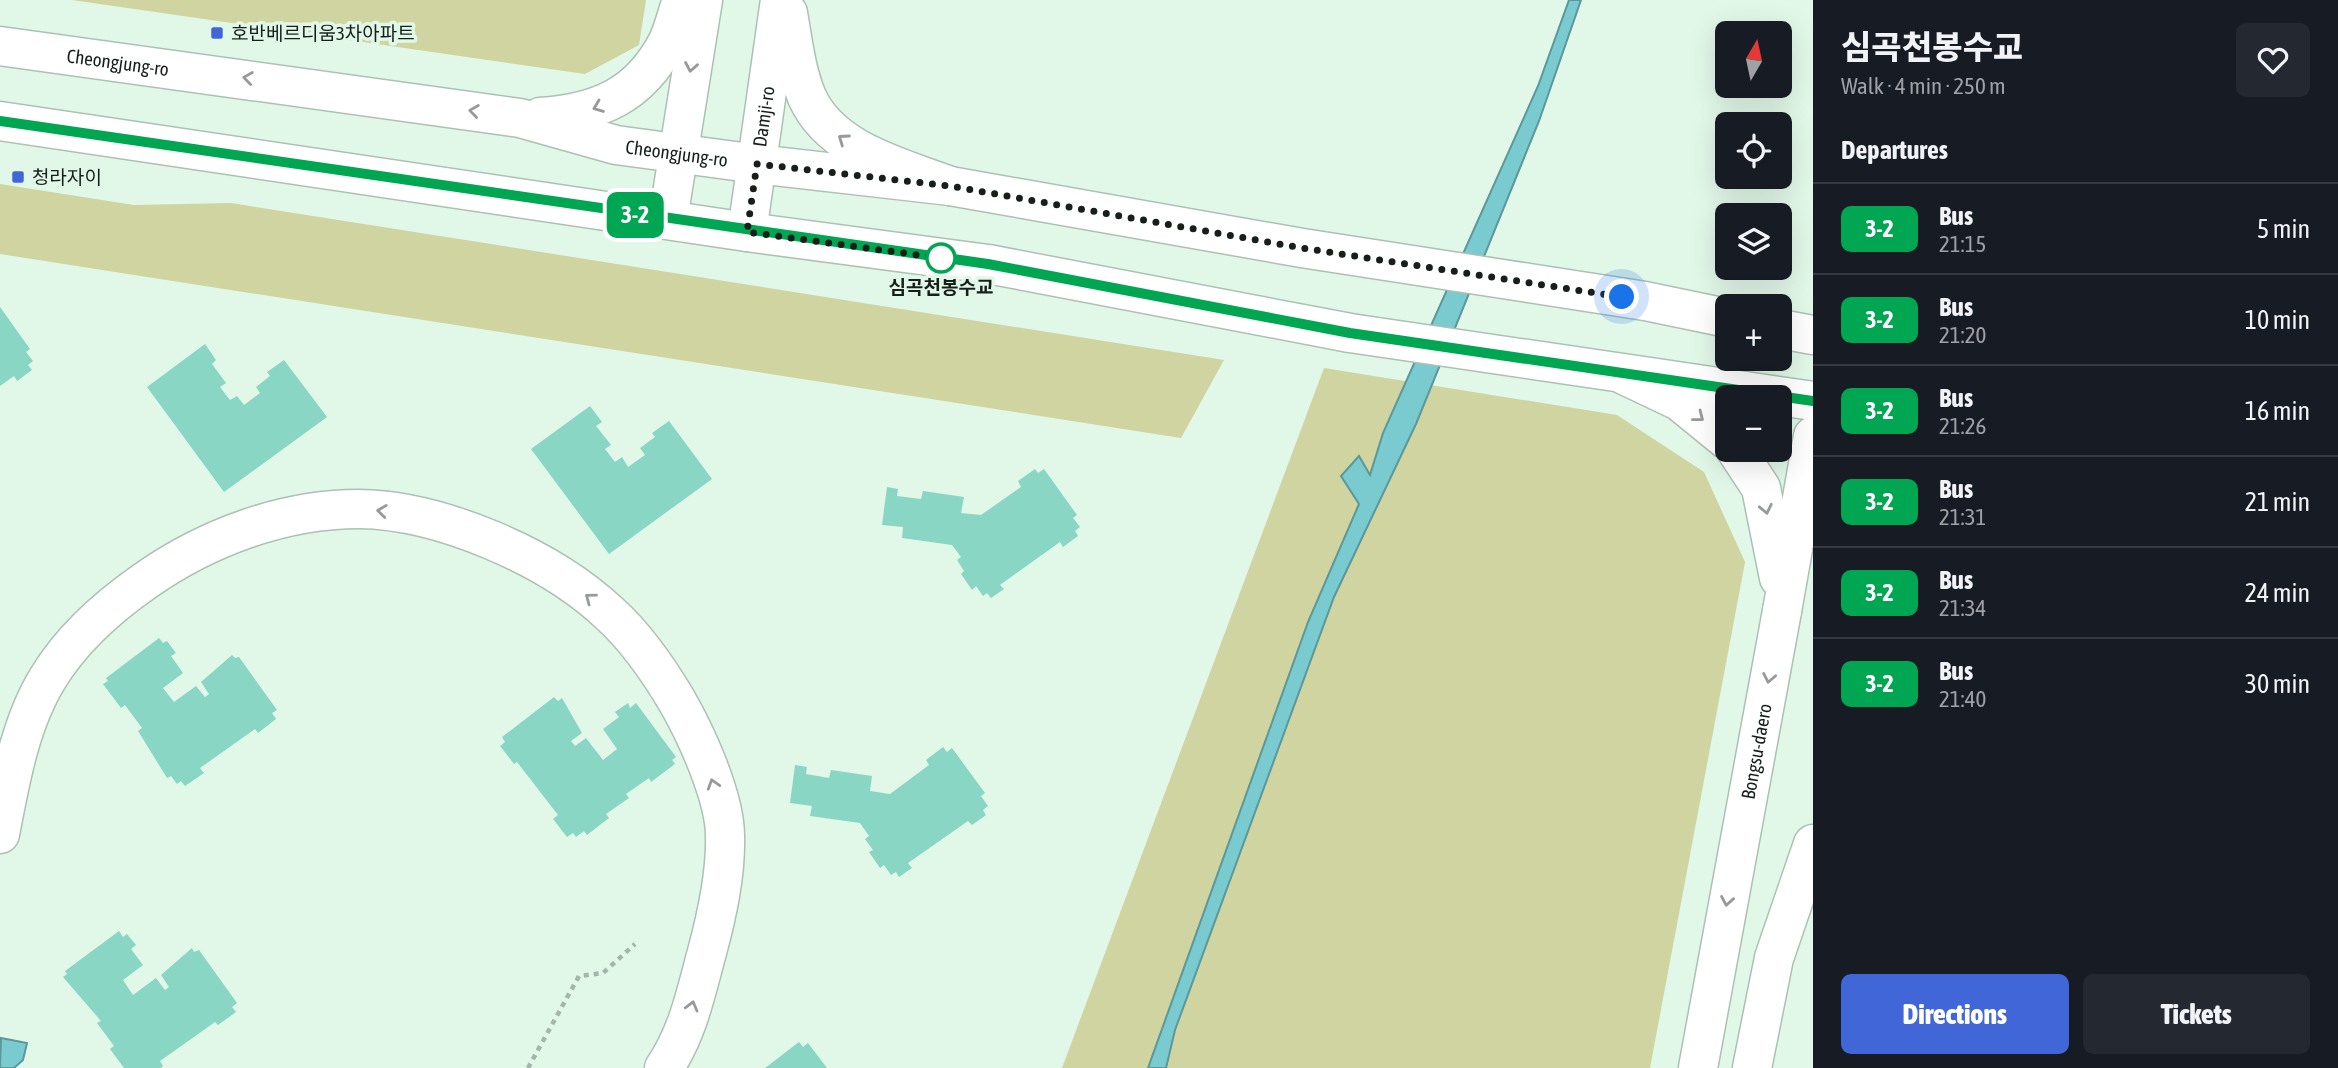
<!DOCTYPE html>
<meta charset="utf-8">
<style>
body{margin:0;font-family:"Asap Condensed","Noto Sans KR",sans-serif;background:#242831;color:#f1f3f6;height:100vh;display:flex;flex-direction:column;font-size:26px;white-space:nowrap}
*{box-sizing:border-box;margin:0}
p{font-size:23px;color:#9ea1a6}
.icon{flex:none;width:38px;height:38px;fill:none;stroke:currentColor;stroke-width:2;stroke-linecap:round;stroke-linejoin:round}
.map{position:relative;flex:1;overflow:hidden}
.side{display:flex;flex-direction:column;background:#171b24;width:525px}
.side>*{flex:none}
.badge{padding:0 14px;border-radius:10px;font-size:24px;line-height:46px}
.needle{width:46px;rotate:9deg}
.buttons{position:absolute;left:1715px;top:21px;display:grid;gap:14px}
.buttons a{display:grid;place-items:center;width:77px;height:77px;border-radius:10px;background:#171b24;box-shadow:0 7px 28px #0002;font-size:35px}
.you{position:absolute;width:35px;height:35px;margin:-18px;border:5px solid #fff;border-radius:50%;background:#1a73e8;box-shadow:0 0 0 10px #1a73e833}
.map>.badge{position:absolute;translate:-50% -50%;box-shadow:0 0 0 4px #fff}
h2{padding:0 28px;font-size:26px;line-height:63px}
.round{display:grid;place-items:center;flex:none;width:74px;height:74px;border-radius:10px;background:#242831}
.head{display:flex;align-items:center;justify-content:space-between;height:119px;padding:0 28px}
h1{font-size:33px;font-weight:800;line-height:52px}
.cta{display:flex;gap:14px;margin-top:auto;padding:14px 28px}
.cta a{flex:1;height:80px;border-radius:10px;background:#4066d8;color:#fff;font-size:28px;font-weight:800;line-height:80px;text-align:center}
.cta a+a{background:#242831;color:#f1f3f6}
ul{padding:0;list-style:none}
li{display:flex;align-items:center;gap:21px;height:91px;padding:0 28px;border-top:2px solid #363941}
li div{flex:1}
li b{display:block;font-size:26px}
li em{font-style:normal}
li .badge{min-width:77px;font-weight:700;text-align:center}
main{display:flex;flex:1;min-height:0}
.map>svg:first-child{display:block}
.green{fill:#cfd4a1}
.water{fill:#79cbd0;stroke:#5c9799;stroke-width:2}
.building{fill:#89d6c5}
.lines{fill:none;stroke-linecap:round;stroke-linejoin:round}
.minor-casing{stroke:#acc1b3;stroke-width:41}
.major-casing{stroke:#acc1b3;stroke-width:41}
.path{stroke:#a4b5a9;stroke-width:4.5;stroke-dasharray:5 5;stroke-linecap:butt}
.minor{stroke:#fff;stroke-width:38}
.major{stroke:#fff;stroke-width:38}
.oneway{stroke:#979a98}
.line-casing{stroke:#fff;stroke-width:16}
.line{stroke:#00a651;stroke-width:10}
.walk{stroke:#171f1a;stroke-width:7;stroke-dasharray:0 12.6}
.poi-dot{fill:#4066d8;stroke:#e1f7e8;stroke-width:2.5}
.stop-dot{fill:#fff;stroke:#00a651;stroke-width:3.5}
.labels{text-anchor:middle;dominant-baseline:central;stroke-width:7;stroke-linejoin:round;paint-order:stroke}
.poi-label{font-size:19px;fill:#171f1a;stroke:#e1f7e8;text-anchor:start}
.street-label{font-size:19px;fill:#171f1a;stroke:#e1f7e8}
.stop-label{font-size:19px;font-weight:bold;fill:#171f1a;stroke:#e1f7e8}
</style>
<main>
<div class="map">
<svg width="1813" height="1068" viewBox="0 0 1813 1068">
<rect width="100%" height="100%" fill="#e1f7e8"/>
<g class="green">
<polygon points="72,0 646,0 639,45 585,74"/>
<polygon points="0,184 134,205 231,203 1224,360 1181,438 0,254"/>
<polygon points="1324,368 1617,415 1704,472 1745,562 1650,1068 1062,1068"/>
</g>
<g class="water">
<polygon points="1569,0 1581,0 1539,121 1416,424 1334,597 1175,1030 1166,1068 1148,1068 1308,622 1359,504 1341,476 1359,456 1370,475 1383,433 1538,86"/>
<polygon points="1,1038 27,1043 23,1060 14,1068 0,1068"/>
</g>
<g class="building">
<polygon points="0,307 30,349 26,352 33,361 28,365 32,370 17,381 14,376 0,386"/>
<polygon points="205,344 216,360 212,364 226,383 220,387 230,400 237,396 244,405 260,393 256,387 270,376 267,372 284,360 327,417 224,492 147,387"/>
<polygon points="590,406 602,422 596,426 611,445 605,449 615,462 622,457 628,467 645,455 640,448 655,437 652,433 669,421 712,479 609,554 531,449"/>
<polygon points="1035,469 1038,473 1044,469 1077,515 1073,518 1080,527 1075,531 1078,536 1063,547 1060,542 1000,585 1004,589 991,598 987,593 983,596 976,586 972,590 961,574 964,571 957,560 961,557 952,545 902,538 903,527 882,525 887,487 898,489 897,496 921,499 923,491 964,497 961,513 981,515 1021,487 1018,481"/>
<polygon points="159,638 163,643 167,641 176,653 171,656 183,673 163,688 174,702 196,686 205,697 209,694 201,682 232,655 235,658 239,657 277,710 272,713 276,719 258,733 255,729 200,768 204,773 185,786 181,781 177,784 171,776 167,778 138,731 142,728 125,705 121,708 103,684 108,681 106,678"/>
<polygon points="554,697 558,701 562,698 582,733 571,741 575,746 586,738 603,760 617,749 603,729 619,717 615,712 628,703 630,708 636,703 676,757 672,760 675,764 651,782 649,778 626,794 629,798 606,814 609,818 587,835 584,831 576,837 573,833 567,837 553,819 558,815 517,762 514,764 500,746 505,742 502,737"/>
<polygon points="943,747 947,752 952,748 985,793 981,796 988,806 983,810 986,815 972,825 968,821 908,863 912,868 899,877 896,872 891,875 884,865 880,868 869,852 873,850 865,839 869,836 860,823 810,816 812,806 790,803 795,765 807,767 806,774 829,778 831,770 872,776 870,791 890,794 929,765 926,760"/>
<polygon points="119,931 123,937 127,934 136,945 131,949 143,965 123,980 133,995 156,978 165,990 169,987 161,975 192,948 194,952 199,950 237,1003 232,1007 236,1012 218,1025 215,1022 160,1061 163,1066 161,1068 124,1068 110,1049 114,1046 97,1023 101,1021 63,977 67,974 65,971"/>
<polygon points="799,1042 803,1047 808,1043 827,1068 765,1068"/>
</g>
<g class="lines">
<g class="minor-casing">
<g id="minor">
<polyline points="757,164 950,186 1302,248 1645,301 1727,318"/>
<polyline points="747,232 988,264 1350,333 1813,401"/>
<polyline points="1780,329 1813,335"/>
<path d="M0,834C10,782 20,723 48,678C71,640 109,606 145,581C206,538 283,509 359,509C441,510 549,557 609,613C637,638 658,669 677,701C696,734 725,797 725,836C726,875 717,915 707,952C696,992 688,1033 664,1068"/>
<path id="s1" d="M1698,1068L1782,611"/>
<polyline points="1752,1068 1774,958 1813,844"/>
</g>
</g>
<g class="major-casing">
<g id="major">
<path d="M788,13C793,41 796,71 807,97C831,151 900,167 950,186"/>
<path id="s2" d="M0,46L520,118L616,145L757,164"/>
<path d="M540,117C598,113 640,96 668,41C674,28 677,13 682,0"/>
<path id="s3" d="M0,121L747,232L780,0"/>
<polyline points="668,219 703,0"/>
<polyline points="1624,375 1679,401 1727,440"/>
<polyline points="1736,450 1761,488 1779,578"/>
<polyline points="1782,611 1813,436"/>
</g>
</g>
<polyline class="path" points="528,1068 579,976 603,973 635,944"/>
<use href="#minor" class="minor"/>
<use href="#major" class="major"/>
</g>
<defs><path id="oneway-chevron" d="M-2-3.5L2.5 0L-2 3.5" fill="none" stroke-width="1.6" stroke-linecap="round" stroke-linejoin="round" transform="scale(1.75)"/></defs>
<g class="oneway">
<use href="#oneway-chevron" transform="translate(691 67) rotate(100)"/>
<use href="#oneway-chevron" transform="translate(248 78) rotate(-172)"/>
<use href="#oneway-chevron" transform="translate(598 107) rotate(159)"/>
<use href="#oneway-chevron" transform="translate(474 111) rotate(-172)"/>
<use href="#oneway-chevron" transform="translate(843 139) rotate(-145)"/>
<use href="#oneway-chevron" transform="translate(1699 417) rotate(38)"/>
<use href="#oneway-chevron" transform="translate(1766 509) rotate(78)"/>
<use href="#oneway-chevron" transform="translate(382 511) rotate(-173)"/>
<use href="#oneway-chevron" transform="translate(590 598) rotate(-143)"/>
<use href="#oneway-chevron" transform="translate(1769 678) rotate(101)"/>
<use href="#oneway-chevron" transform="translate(713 784) rotate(-107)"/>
<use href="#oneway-chevron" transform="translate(1727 901) rotate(100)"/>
<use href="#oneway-chevron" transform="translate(692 1006) rotate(-75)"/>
</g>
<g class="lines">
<g class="line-casing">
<polyline id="line" points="0,121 988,264 1350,333 1813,401"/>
</g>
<use href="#line" class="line"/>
<polyline class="walk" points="941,258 747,232 757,164 950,186 1302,248 1622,297"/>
</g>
<g class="poi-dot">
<rect x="210" y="26" width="14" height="14" rx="3.5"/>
<rect x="11" y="170" width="14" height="14" rx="3.5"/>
</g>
<circle class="stop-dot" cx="941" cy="258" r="14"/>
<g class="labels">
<g class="poi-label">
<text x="231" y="33">호반베르디움3차아파트</text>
<text x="32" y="177">청라자이</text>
</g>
<g class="street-label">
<text stroke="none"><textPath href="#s2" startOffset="119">Cheongjung-ro</textPath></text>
<text stroke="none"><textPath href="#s3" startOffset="872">Damji-ro</textPath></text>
<text stroke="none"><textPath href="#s2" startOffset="686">Cheongjung-ro</textPath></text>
<text stroke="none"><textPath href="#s1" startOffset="322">Bongsu-daero</textPath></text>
</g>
<g class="stop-label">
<text x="941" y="287">심곡천봉수교</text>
</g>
</g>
</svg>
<div class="buttons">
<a><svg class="needle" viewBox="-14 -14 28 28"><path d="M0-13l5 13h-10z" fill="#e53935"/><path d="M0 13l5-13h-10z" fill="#9ea1a6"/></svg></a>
<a><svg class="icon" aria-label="locate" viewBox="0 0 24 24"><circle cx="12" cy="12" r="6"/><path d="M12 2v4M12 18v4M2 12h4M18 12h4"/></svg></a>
<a><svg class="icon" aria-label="layers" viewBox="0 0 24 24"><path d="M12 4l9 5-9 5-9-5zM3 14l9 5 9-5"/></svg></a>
<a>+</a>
<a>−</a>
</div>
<div class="you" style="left:1622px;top:297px"></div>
<b class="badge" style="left:635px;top:215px;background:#00a651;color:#fff">3-2</b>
</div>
<section class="side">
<div class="head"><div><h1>심곡천봉수교</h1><p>Walk · 4 min · 250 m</p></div><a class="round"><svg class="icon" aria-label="heart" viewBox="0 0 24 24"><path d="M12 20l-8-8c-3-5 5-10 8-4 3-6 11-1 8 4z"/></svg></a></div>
<h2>Departures</h2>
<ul>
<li><span class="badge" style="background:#00a651;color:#fff">3-2</span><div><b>Bus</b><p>21:15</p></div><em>5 min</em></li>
<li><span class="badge" style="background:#00a651;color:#fff">3-2</span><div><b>Bus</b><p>21:20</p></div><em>10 min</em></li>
<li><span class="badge" style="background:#00a651;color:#fff">3-2</span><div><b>Bus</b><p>21:26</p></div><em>16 min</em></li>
<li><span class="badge" style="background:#00a651;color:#fff">3-2</span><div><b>Bus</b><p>21:31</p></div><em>21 min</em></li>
<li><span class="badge" style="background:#00a651;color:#fff">3-2</span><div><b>Bus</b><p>21:34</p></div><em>24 min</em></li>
<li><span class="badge" style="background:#00a651;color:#fff">3-2</span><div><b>Bus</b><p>21:40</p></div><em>30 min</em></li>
</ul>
<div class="cta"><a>Directions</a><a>Tickets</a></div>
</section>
</main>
